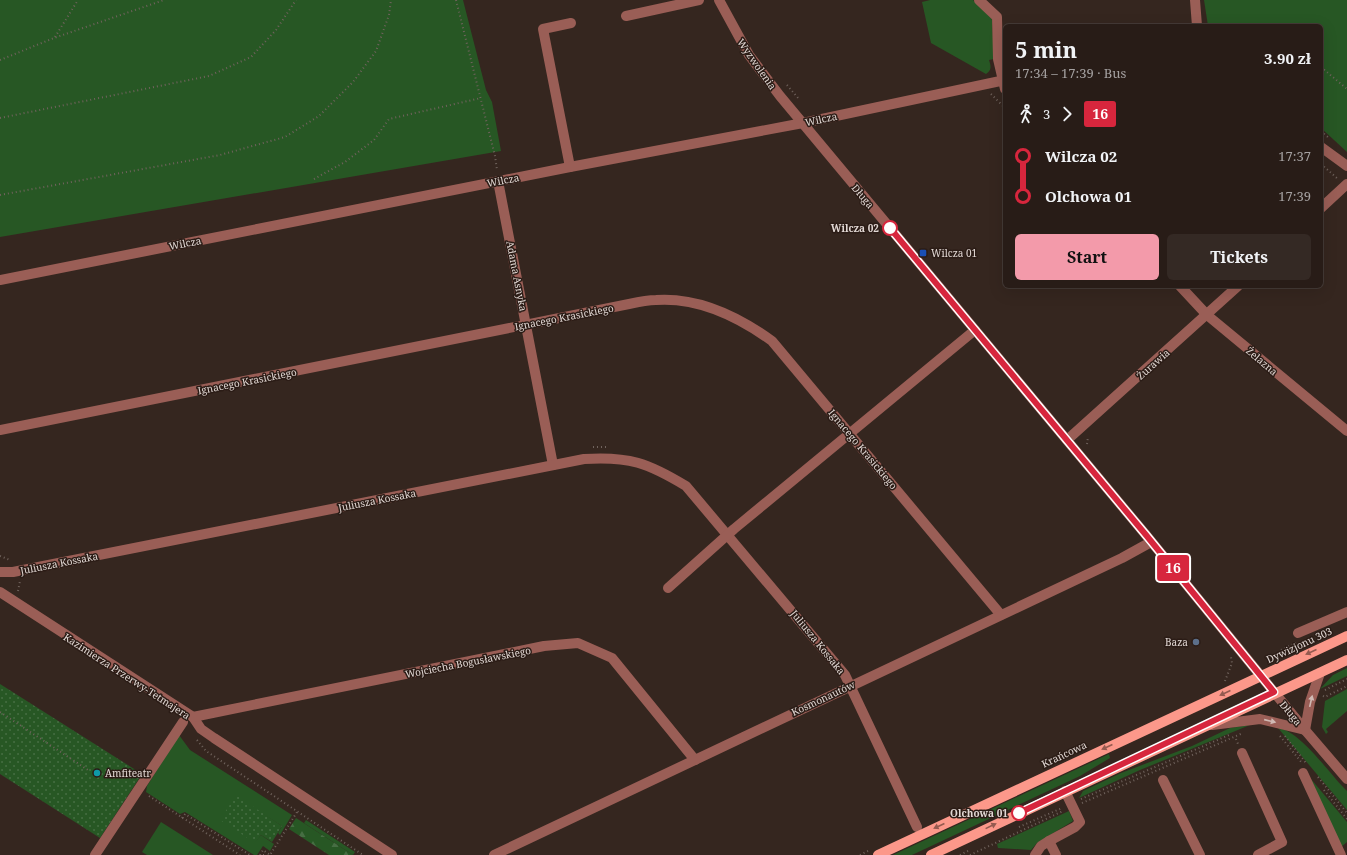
<!DOCTYPE html>
<meta charset="utf-8">
<style>
body{margin:0;font-family:"Noto Serif",serif;background:#342924;color:#f1f3f6;height:100vh;display:flex;flex-direction:column;font-size:15px;white-space:nowrap}
*{box-sizing:border-box;margin:0}
p{font-size:13px;color:#a5a1a1}
.icon{flex:none;width:22px;height:22px;fill:none;stroke:currentColor;stroke-width:2;stroke-linecap:round;stroke-linejoin:round}
.map{position:relative;flex:1;overflow:hidden}
.panel{position:absolute;left:1003px;top:24px;width:320px;height:264px;display:flex;flex-direction:column;background:#281c17;border-radius:6px;box-shadow:0 4px 16px #0002,0 0 0 1px #443a36}
.panel>*{flex:none}
.badge{padding:0 8px;border-radius:3px;font-size:14px;line-height:26px}
.map>.badge{position:absolute;translate:-50% -50%;box-shadow:0 0 0 2px #fff}
.legs{display:flex;align-items:center;gap:6px;height:44px;padding:0 12px;font-size:13px}
.legs p{margin-inline-start:auto}
.headline{display:flex;align-items:center;justify-content:space-between;height:68px;padding:0 12px}
h1{font-size:22px;font-weight:700;line-height:30px}
.button{display:flex;gap:8px;margin-top:auto;padding:8px 12px}
.button a{flex:1;height:46px;border-radius:6px;background:#f39aaa;color:#111;font-size:16px;font-weight:700;line-height:46px;text-align:center}
.button a+a{background:#342924;color:#f1f3f6}
ul{padding:0 12px;list-style:none}
li{display:flex;align-items:center;gap:14px;height:40px;font-size:15px}
li i{display:grid;place-items:center;width:6px;height:100%;margin:0 5px;background:currentColor}
li i::after{content:'';width:10px;height:10px;margin:-5px;border:3px solid;border-radius:50%;background:#281c17}
li p{margin-inline-start:auto}
li:first-child i{background:linear-gradient(#0000 50%,currentColor 0)}
li:last-child i{background:linear-gradient(currentColor 50%,#0000 0)}
.map>svg:first-child{display:block}
.green{fill:#275724}
.forest{fill:url(#forest-firs)}
.park{fill:url(#park-dots)}
.lines{fill:none;stroke-linecap:round;stroke-linejoin:round}
.path{stroke:#70635d;stroke-width:2;stroke-dasharray:1 3;stroke-linecap:butt}
.minor{stroke:#9a5e56;stroke-width:10}
.major{stroke:#fc988a;stroke-width:10}
.oneway{fill:#945a50}
.oneway2{fill:#d0bab4}
.line-1-casing{stroke:#fff;stroke-width:9}
.line-1{stroke:#d7263d;stroke-width:6}
.stop-1-dot{fill:#fff;stroke:#d7263d;stroke-width:2}
.transit-dot{fill:#1a4fb4;stroke:#2b1c16;stroke-width:1.5}
.service-dot{fill:#5c6f8a;stroke:#2b1c16;stroke-width:1.5}
.culture-dot{fill:#0f9aa8;stroke:#2b1c16;stroke-width:1.5}
.labels{text-anchor:middle;dominant-baseline:central;stroke-width:3;stroke-linejoin:round;paint-order:stroke}
.street-label{font-size:10px;fill:#e2d8d4;stroke:#2b1c16}
.stop-label{font-size:10px;font-weight:bold;fill:#e2d8d4;stroke:#2b1c16;text-anchor:end}
.poi-label{font-size:10px;fill:#e2d8d4;stroke:#2b1c16;text-anchor:start}
</style>
<div class="map">
<svg width="1347" height="855" viewBox="0 0 1347 855">
<defs>
<pattern id="forest-firs" width="22" height="20" patternUnits="userSpaceOnUse"><rect width="22" height="20" fill="#275724"/><path d="M5 1l3.5 6h-7zM16 11l3.5 6h-7z" fill="#466e43"/></pattern>
<pattern id="park-dots" width="8" height="8" patternUnits="userSpaceOnUse"><rect width="8" height="8" fill="#275724"/><path d="M2 2h.1M6 6h.1" fill="none" stroke="#466e43" stroke-width="1.8" stroke-linecap="round"/></pattern>
</defs>
<rect width="100%" height="100%" fill="#35261f"/>
<g class="green">
<polygon points="0,0 463,0 486,90 492,102 501,151 0,237"/>
<path d="M930,0H973L992,19L994,59L989,60C991,66 992,70 986,74L931,43L922,2Z"/>
<polygon points="1204,0 1347,0 1347,152 1321,128 1321,26 1208,26"/>
<polygon points="1347,668 1347,676 1320,689 1333,675"/>
<polygon points="1347,689 1347,711 1326,729 1328,732 1326,734 1322,727 1325,701"/>
<polygon points="1250,725 1140,770 1079,798 1083,791 1121,773 1192,746 1230,728"/>
<path d="M1278,728C1301,731 1330,775 1347,791V810Z"/>
<polygon points="179,735 190,750 292,815 280,835 278,833 282,826 235,796 255,842 261,835 274,844 270,851 263,846 257,855 254,855 185,812 180,814 146,792 147,786"/>
<polygon points="1109,754 1110,758 1080,776 912,855 893,855"/>
<polygon points="1311,779 1347,822 1347,842 1341,847"/>
<polygon points="1069,811 1073,821 1037,843 1031,850 998,848 997,844"/>
<polygon points="306,820 355,852 353,855 304,823"/>
<polygon points="161,822 213,855 147,855 142,852"/>
</g>
<polygon class="forest" points="296,818 353,855 329,855 289,829"/>
<g class="park">
<polygon points="0,684 142,774 100,838 0,774"/>
<polygon points="236,795 282,826 272,842 261,835 255,843 220,820"/>
</g>
<g class="lines">
<g class="path">
<polyline points="456,0 495,156 497,170"/>
<polyline points="55,37 78,0"/>
<polyline points="0,60 54,38 164,0"/>
<polyline points="1321,67 1347,89"/>
<polyline points="787,85 798,98"/>
<polyline points="991,94 1005,108"/>
<polyline points="0,118 209,76 251,57 276,30 296,0"/>
<polyline points="1321,131 1329,138"/>
<polyline points="1321,164 1338,179"/>
<polyline points="314,179 345,162 374,140 389,119 481,98"/>
<polyline points="0,195 220,155 285,137 319,116 353,82 376,51 389,15 391,0"/>
<polyline points="1087,444 1088,437"/>
<polyline points="593,447 606,447"/>
<polyline points="0,556 10,560"/>
<polyline points="18,591 20,581"/>
<polyline points="1281,650 1296,643"/>
<polyline points="1225,681 1232,663 1231,657"/>
<polyline points="1325,690 1347,679"/>
<polyline points="1323,696 1325,697 1347,686"/>
<polyline points="0,712 88,770"/>
<polyline points="1280,736 1302,763"/>
<polyline points="1285,736 1306,763"/>
<polyline points="1236,739 1238,744"/>
<polyline points="197,740 206,751 363,855"/>
<polyline points="1318,777 1347,813"/>
<polyline points="1324,790 1347,819"/>
<polyline points="149,796 240,855"/>
<polyline points="1081,799 1229,735"/>
<polyline points="1082,803 1243,733"/>
<polyline points="182,818 185,814 250,855"/>
<polyline points="1019,827 1062,808"/>
<polyline points="260,855 263,850 270,855 297,812"/>
<polyline points="263,855 266,855"/>
<polyline points="860,855 868,851"/>
<polyline points="960,855 968,851"/>
<polyline points="970,855 1063,811"/>
</g>
<g class="minor">
<polyline points="719,0 749,55 780,96 1146,535 1305,730 1347,779"/>
<polyline points="979,0 997,17 998,59 1005,89"/>
<polyline points="1195,0 1197,26"/>
<polyline points="626,16 699,0"/>
<polyline points="1321,147 1347,166"/>
<polyline points="570,167 543,29 571,23"/>
<polyline points="498,181 553,465"/>
<polyline points="1321,208 1347,184"/>
<polyline points="0,280 570,167 803,123 1005,80"/>
<polyline points="1180,286 1207,315 1347,431"/>
<path d="M0,430L629,304C638,302 647,300 656,300C699,297 739,317 772,341L1001,615"/>
<polyline points="1067,440 1238,286"/>
<path d="M0,572H13L584,459C629,456 648,463 686,486L845,675L917,827"/>
<polyline points="668,588 734,529 975,330"/>
<polyline points="0,592 193,717 201,729 214,738 392,855"/>
<polyline points="1298,633 1347,612"/>
<polyline points="193,717 544,646 578,643 612,658 695,760"/>
<polyline points="1212,725 1260,719 1305,730"/>
<polyline points="1305,730 1310,702 1320,673"/>
<polyline points="1242,753 1282,842 1258,855"/>
<polyline points="1303,773 1341,855"/>
<polyline points="1163,780 1200,855"/>
<polyline points="95,855 183,722"/>
<polyline points="494,855 1122,558 1151,542"/>
<polyline points="1035,855 1041,846 1049,841"/>
<polyline points="1056,855 1049,841 1075,827 1080,822 1065,791"/>
</g>
<g class="major">
<polyline points="878,855 1347,636"/>
<polyline points="931,855 1347,660"/>
</g>
</g>
<defs><path id="oneway-solid" d="M-6-.8H1V-3.2L6.5 0L1 3.2V.8H-6Z"/></defs>
<g class="oneway">
<use href="#oneway-solid" transform="translate(1311 652) rotate(156)"/>
<use href="#oneway-solid" transform="translate(1225 693) rotate(155)"/>
<use href="#oneway-solid" transform="translate(1107 747) rotate(155)"/>
<use href="#oneway-solid" transform="translate(939 826) rotate(155)"/>
<use href="#oneway-solid" transform="translate(991 826) rotate(-26)"/>
</g>
<g class="oneway2">
<use href="#oneway-solid" transform="translate(1311 701) rotate(-77)"/>
<use href="#oneway-solid" transform="translate(1270 721) rotate(13)"/>
</g>
<g class="lines">
<g class="line-1-casing">
<polyline id="line-1" points="890,228 1146,535 1274,692 1019,813"/>
</g>
<use href="#line-1" class="line-1"/>
</g>
<g class="stop-1-dot">
<circle cx="890" cy="228" r="7"/>
<circle cx="1019" cy="813" r="7"/>
</g>
<rect class="transit-dot" x="919" y="249" width="8" height="8" rx="2"/>
<circle class="service-dot" cx="1196" cy="642" r="4"/>
<circle class="culture-dot" cx="97" cy="773" r="4"/>
<g class="labels">
<g class="street-label">
<text transform="translate(757 64) rotate(55)">Wyzwolenia</text>
<text transform="translate(821 119) rotate(-12)">Wilcza</text>
<text transform="translate(503 180) rotate(-11)">Wilcza</text>
<text transform="translate(863 196) rotate(50)">Długa</text>
<text transform="translate(185 243) rotate(-11)">Wilcza</text>
<text transform="translate(517 276) rotate(79)">Adama Asnyka</text>
<text transform="translate(564 317) rotate(-11)">Ignacego Krasickiego</text>
<text transform="translate(1262 361) rotate(40)">Żelazna</text>
<text transform="translate(1153 364) rotate(-42)">Żurawia</text>
<text transform="translate(247 381) rotate(-11)">Ignacego Krasickiego</text>
<text transform="translate(863 449) rotate(50)">Ignacego Krasickiego</text>
<text transform="translate(377 500) rotate(-11)">Juliusza Kossaka</text>
<text transform="translate(59 563) rotate(-11)">Juliusza Kossaka</text>
<text transform="translate(818 642) rotate(51)">Juliusza Kossaka</text>
<text transform="translate(1299 645) rotate(-25)">Dywizjonu 303</text>
<text transform="translate(468 662) rotate(-11)">Wojciecha Bogusławskiego</text>
<text transform="translate(127 676) rotate(33)">Kazimierza Przerwy-Tetmajera</text>
<text transform="translate(823 698) rotate(-25)">Kosmonautów</text>
<text transform="translate(1291 713) rotate(51)">Długa</text>
<text transform="translate(1064 754) rotate(-25)">Krańcowa</text>
</g>
<g class="stop-label">
<text x="879" y="228">Wilcza 02</text>
<text x="1008" y="813">Olchowa 01</text>
</g>
<g class="poi-label">
<text x="931" y="253">Wilcza 01</text>
<text x="1188" y="642" text-anchor="end">Baza</text>
<text x="105" y="773">Amfiteatr</text>
</g>
</g>
</svg>
<b class="badge" style="left:1173px;top:568px;background:#d7263d;color:#fff">16</b>
<section class="panel">
<div class="headline"><div><h1>5 min</h1><p>17:34 – 17:39 · Bus</p></div><b>3.90 zł</b></div>
<div class="legs"><svg class="icon" aria-label="walk" viewBox="0 0 24 24"><circle cx="13" cy="4" r="2"/><path d="M13 8l-2 6 4 7M11 14l-3 7M7 12l3-4h3l4 4"/></svg>3<svg class="icon" aria-label="forward" viewBox="0 0 24 24"><path d="M9 5l7 7-7 7"/></svg><b class="badge" style="background:#d7263d;color:#fff">16</b></div>
<ul>
<li><i style="color:#d7263d"></i><b>Wilcza 02</b><p>17:37</p></li>
<li><i style="color:#d7263d"></i><b>Olchowa 01</b><p>17:39</p></li>
</ul>
<div class="button"><a>Start</a><a>Tickets</a></div>
</section>
</div>
